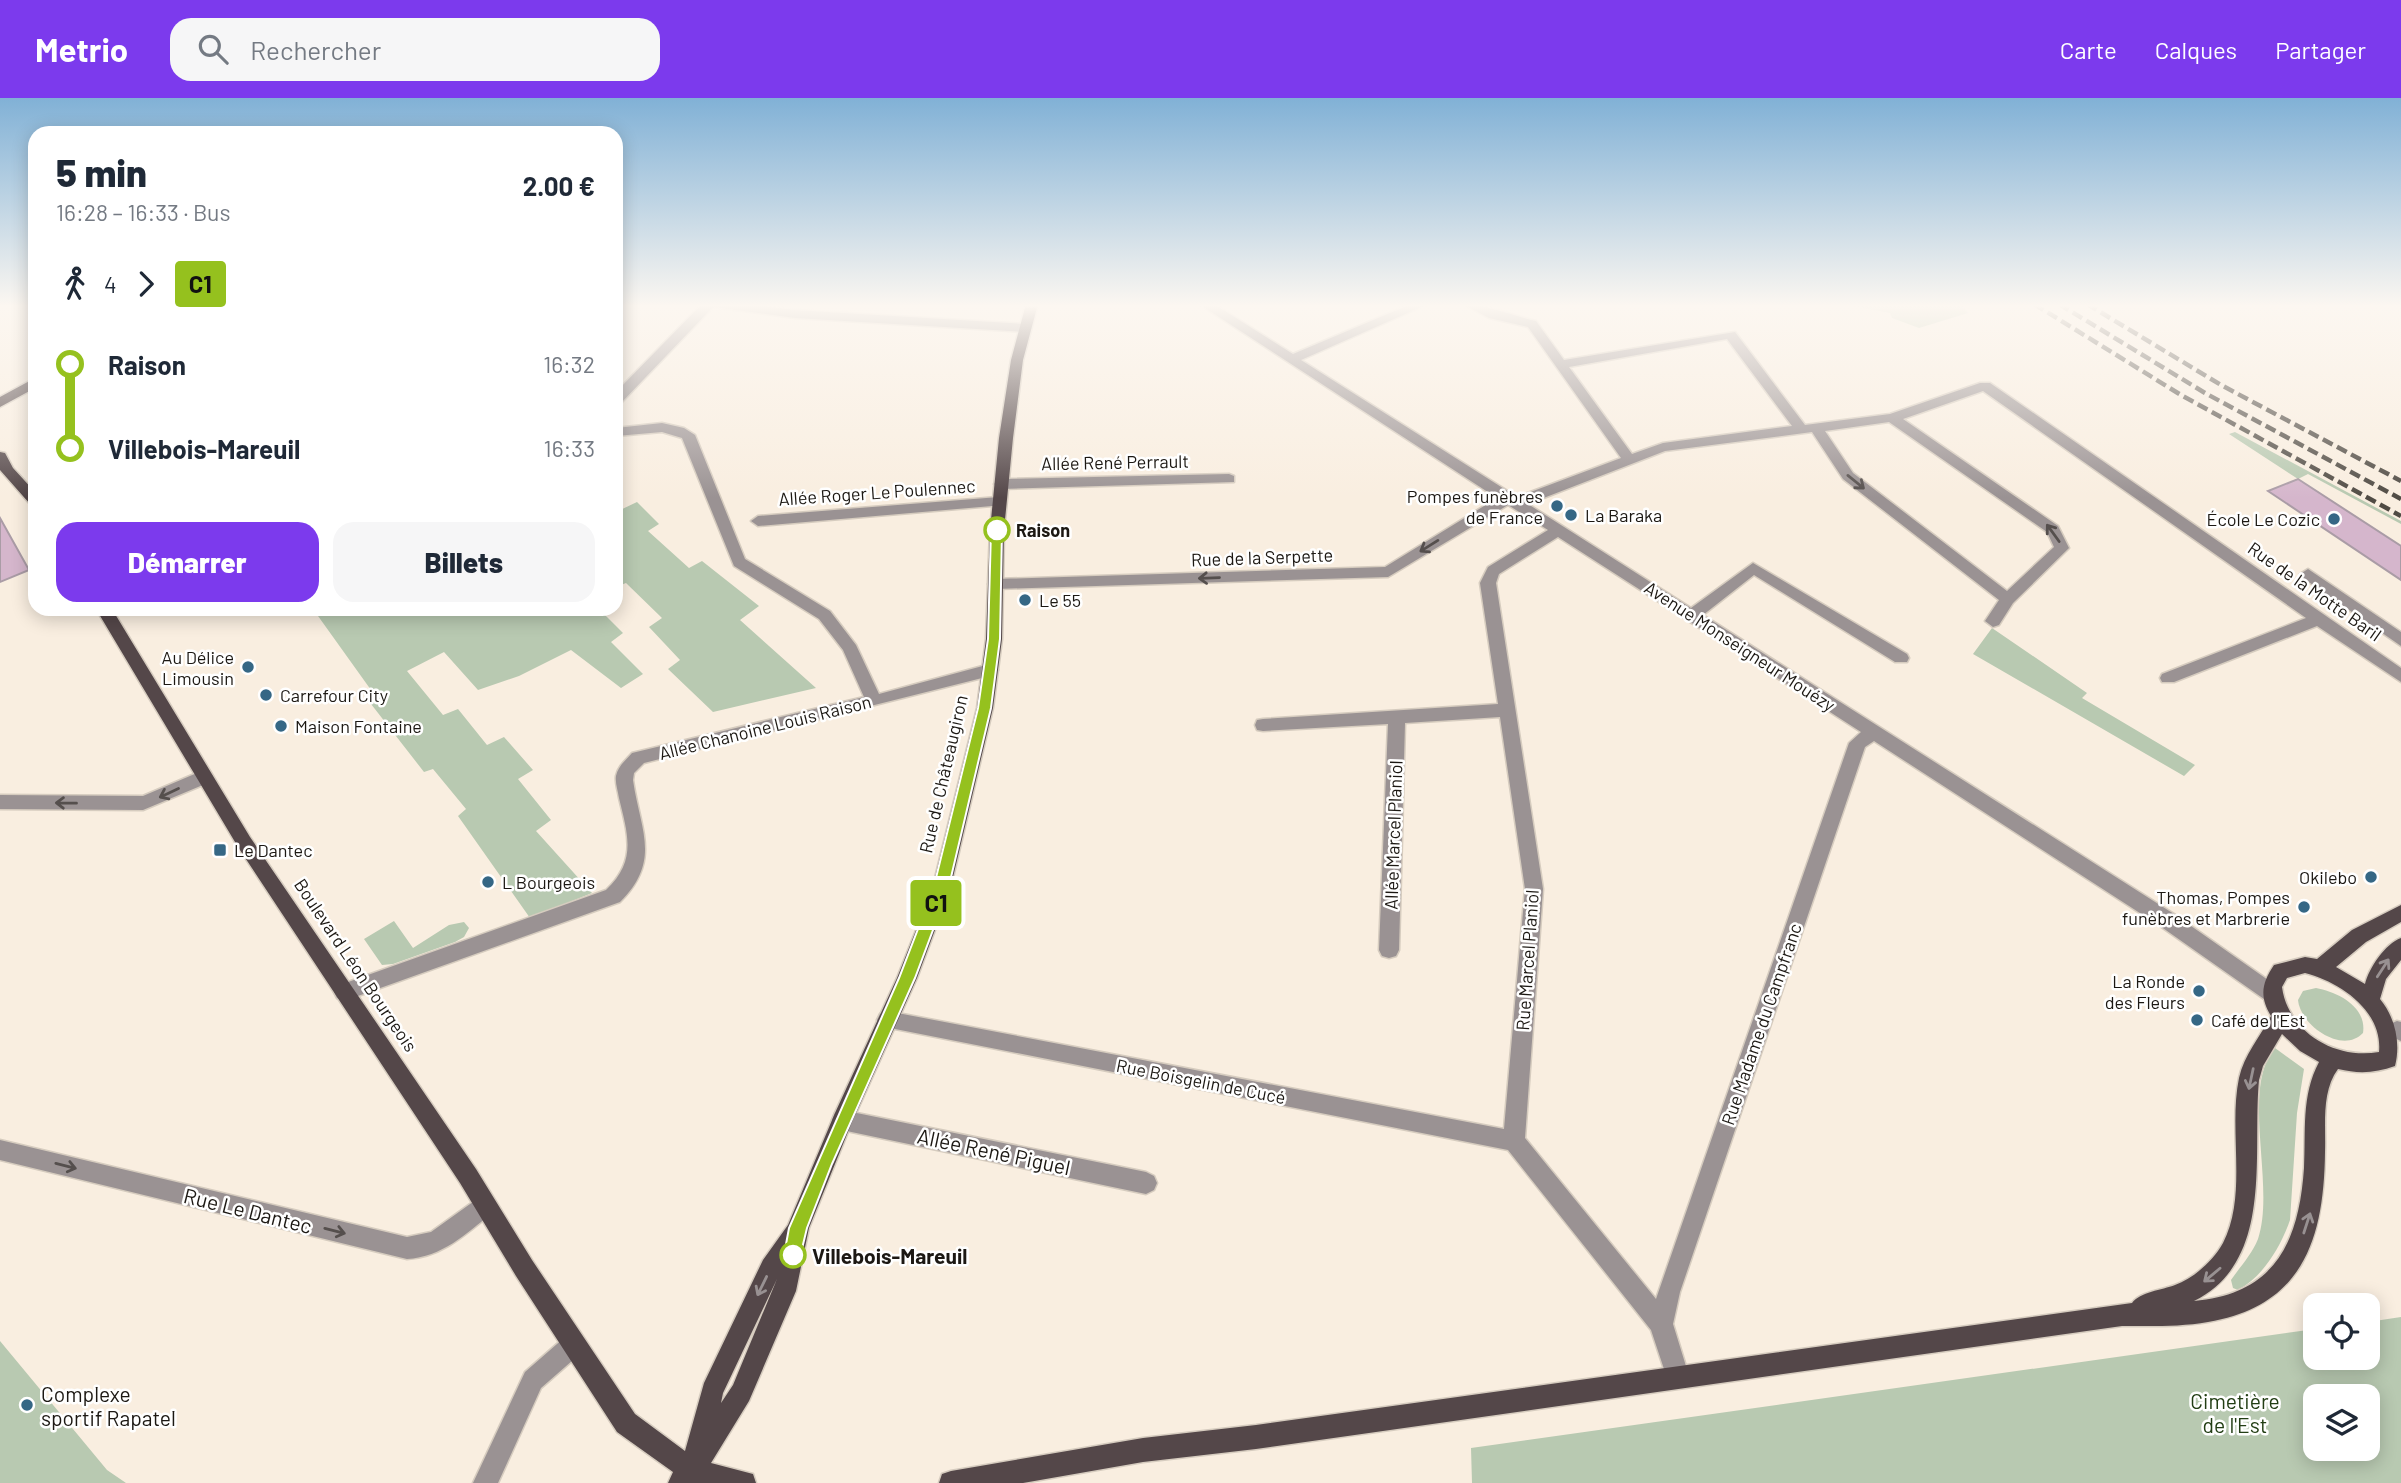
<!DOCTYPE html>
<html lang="fr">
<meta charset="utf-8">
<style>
body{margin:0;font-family:Barlow,sans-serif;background:#f6f6f7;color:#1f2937;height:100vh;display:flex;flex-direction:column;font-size:26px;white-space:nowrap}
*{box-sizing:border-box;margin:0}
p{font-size:23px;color:#747a83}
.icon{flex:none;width:38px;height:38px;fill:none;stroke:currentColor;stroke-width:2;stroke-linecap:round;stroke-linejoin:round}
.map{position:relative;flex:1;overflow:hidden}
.side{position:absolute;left:28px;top:28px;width:595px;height:490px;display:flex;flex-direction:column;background:#fff;border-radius:21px;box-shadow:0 4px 18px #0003}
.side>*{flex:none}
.badge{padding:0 14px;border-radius:5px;font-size:24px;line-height:46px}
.fabs{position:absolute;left:2303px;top:1195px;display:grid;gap:14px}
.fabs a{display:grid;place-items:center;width:77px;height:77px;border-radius:14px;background:#fff;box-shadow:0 4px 18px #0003;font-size:35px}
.map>.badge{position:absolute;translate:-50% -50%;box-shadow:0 0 0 4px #fff}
.legs{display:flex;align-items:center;gap:10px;height:77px;padding:0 28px;font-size:23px}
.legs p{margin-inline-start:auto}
.summary{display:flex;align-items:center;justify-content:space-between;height:119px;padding:0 28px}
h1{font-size:38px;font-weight:800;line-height:52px}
.cta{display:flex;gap:14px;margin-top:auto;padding:14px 28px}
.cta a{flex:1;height:80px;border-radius:21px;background:#7c3aed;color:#fff;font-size:28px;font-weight:800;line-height:80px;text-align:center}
.cta a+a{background:#f6f6f7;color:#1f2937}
ul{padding:0 28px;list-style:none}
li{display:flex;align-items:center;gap:24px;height:84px;font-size:26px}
li i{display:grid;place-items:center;width:10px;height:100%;margin:0 9px;background:currentColor}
li i::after{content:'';width:18px;height:18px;margin:-9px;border:5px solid;border-radius:50%;background:#fff}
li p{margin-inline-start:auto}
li:first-child i{background:linear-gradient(#0000 50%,currentColor 0)}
li:last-child i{background:linear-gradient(currentColor 50%,#0000 0)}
header{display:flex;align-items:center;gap:42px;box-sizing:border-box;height:98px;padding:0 35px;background:#7c3aed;color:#fff}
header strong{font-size:33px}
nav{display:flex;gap:38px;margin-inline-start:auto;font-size:24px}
.search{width:490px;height:63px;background:#f6f6f7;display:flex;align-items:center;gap:18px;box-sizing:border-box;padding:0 24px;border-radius:21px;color:#747a83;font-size:26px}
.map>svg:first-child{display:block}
.green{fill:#b8c9b1;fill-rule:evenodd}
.building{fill:#d5b6cc;stroke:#aa9ca6;stroke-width:2}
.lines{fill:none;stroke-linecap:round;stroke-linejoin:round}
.minor-casing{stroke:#d6ccbf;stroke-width:3}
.major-casing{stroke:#d6ccbf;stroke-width:3}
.minor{fill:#9a9293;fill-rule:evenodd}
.major{fill:#544749;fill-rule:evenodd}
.rail{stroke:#504b44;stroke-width:4.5;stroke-dasharray:11 5;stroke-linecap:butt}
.oneway{stroke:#554f4d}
.oneway2{stroke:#989192}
.line-1{fill:#95c11e;stroke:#fff;stroke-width:2}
.poi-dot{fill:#356785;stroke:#fff;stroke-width:2.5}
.stop-1-dot{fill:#fff;stroke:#95c11e;stroke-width:3.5}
.labels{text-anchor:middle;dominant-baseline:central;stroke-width:5;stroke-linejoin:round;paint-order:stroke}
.street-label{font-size:18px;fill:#1c1813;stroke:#fff}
.poi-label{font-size:18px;fill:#1c1813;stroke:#fff;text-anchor:start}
.stop-label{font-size:18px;font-weight:bold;fill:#1c1813;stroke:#fff;text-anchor:start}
.near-street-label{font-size:21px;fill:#1c1813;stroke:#fff}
.near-stop-label{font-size:21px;font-weight:bold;fill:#1c1813;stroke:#fff;text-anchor:start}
.near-poi-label{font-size:21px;fill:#1c1813;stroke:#fff;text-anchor:start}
.near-park-label{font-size:21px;fill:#223e14;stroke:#fff}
</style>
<header>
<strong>Metrio</strong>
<div class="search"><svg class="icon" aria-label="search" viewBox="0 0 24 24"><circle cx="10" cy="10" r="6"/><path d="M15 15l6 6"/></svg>Rechercher</div>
<nav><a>Carte</a><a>Calques</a><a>Partager</a></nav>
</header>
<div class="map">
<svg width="2401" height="1385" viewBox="0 0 2401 1385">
<rect width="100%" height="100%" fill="#f9eee0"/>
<g class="green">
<polygon points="1844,206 1960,206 1968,215 1919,230 1892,220 1890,215"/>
<polygon points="2235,334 2401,423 2401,426 2308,376 2298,381 2229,336"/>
<polygon points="637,404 659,426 648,433 689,470 702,463 759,508 740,522 816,590 713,614 668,571 680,562 649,529 662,520 626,485 616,489 616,414"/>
<polygon points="313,511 599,511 623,535 611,544 643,576 621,590 571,552 519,578 478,592 444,554 407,573 443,617 458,611 487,647 504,639 533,672 518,681 551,722 536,733 592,795 530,820 458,718 466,711 433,671 424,674 364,597 371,592"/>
<polygon points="1992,530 2087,595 2082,600 2195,667 2184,678 1973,556"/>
<polygon points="394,823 413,850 449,827 464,824 469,830 464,839 455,844 393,866 382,867 364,841"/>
<path d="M2316,890C2338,894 2367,909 2363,935C2342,957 2300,927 2298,902L2303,893Z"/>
<path d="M2275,950L2304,971L2297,1015L2290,1122C2281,1148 2263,1179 2238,1192L2233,1190L2231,1182C2240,1169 2252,1156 2258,1141C2276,1088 2240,991 2275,950Z"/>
<path d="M2401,1219V1385H1472L1471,1350L2315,1231V1260H2368V1224ZM2315,1298H2368V1351H2315Z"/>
<polygon points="0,1243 107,1372 126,1385 0,1385"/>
</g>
<g class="building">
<polygon points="2298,381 2401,448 2401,482 2268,393"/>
<polygon points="0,420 29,472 0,484"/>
</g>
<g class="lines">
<g class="minor-casing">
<g id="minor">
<polygon points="702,206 748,206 795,212 1025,226 1031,230 1025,234 795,220 713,209 621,305 616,306 616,294"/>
<path d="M1199,206H1214L1293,256L1411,206H1428L1301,262L1517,399L1621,360L1528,229L1489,220L1463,206C1486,206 1513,218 1536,223L1564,262L1735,234L1805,327L1890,316L1980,285H1990L2401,570V584L2317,528L2174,584H2162L2160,580L2162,576L2306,520L1983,293L1903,321L2058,428L2069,450L2013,505L1999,527L1993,529L1985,523L1999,502L1843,381L1812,334L1665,353L1528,406L1691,510L1753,465L1907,556L1909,560L1907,564H1895L1754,477L1703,517L2174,816L2278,889L2281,895L2278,901L2271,904L2264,901L2160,828L1874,643L1865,649L1680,1194L1673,1226L1689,1278L1685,1286L1677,1290L1669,1286L1651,1232L1508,1052L880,928L877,922L880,916L887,913L1504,1031L1525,791L1500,619L1405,625L1399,852L1396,858L1389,860L1382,858L1379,852L1388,626L1263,633L1257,632L1255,627L1257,622L1263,621L1498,606L1480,485L1488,469L1548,432L1508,407L1388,479L996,491L988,486L996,481L1385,469L1497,400ZM1727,241L1792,328L1663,345L1632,356L1569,269ZM1889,324L2047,434L2054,449L2007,493L1853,375L1825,333ZM1558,439L1861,634L1849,645L1656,1201L1525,1040L1543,791L1496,485L1499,476Z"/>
<path d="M662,325L684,330L695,337L745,461L830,513L856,547L879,596L990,566L998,572L990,578L644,665L634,675L633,682C640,732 662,762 620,804L344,903L337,900L334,894L337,888L606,792C637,763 628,737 619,700C618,693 615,685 616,678C618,668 626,662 632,655L864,599L843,552L819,521L734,468L682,340L662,334L616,338V330Z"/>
<polygon points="1229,376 1234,378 1234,384 1001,391 994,386 1001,381"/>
<polygon points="999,399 1006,404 1004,407 758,428 751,423 758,418"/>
<polygon points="2308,471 2401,534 2401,548 2303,480 2300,476"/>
<polygon points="204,672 210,674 213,679 210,684 143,712 0,711 0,697 143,698"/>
<polygon points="2397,923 2401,924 2401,943 2390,938 2387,932 2390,926"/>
<polygon points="842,1012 1146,1074 1154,1078 1157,1085 1154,1092 1146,1096 842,1032 835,1029 832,1022 835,1015"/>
<path d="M0,1042L407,1139L431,1134L484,1096L492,1099L495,1107L492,1115C466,1136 442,1159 407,1161L0,1062Z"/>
<polygon points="573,1235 581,1239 585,1247 581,1255 541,1290 498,1385 473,1385 525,1274 565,1239"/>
</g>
</g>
<g class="major-casing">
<g id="major">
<path d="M1026,206H1038L1023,262L1013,340L1004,432L1002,541L993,610L950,792L917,880L852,1024L809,1130L796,1193L749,1303L711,1365L753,1376L756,1385H668L673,1374L617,1334L516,1178L460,1085L238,749L96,511H112L250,739L476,1071L532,1162L635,1316L685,1353L704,1285L763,1162L788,1127L835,1015L897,880L932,792L977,610L986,541L990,432L999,340L1011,262ZM777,1181L733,1287L721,1305L723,1295Z"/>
<polygon points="35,280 35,290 0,309 0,299"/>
<polygon points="0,354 5,355 13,370 35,394 35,408 30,406 0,372"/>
<path d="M2401,807V824L2366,844L2336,869L2365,886C2369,870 2385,846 2401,840V862L2386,881L2380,901C2395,919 2401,945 2395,968C2375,975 2359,976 2338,971C2321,994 2326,1027 2325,1054C2324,1141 2303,1208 2208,1224C2180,1229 2150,1228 2122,1228L1256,1351L1143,1364L1023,1385H939L942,1376L951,1373L1143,1340L1256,1327L2132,1205C2140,1194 2162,1192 2175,1187C2194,1180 2213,1163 2223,1145C2248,1096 2228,1033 2239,980C2244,957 2260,939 2271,918C2259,898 2262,885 2274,867L2305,859L2317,861L2352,832ZM2305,875C2340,884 2383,913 2379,954C2335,962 2288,934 2282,889L2287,880ZM2282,936L2300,953L2319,964C2301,998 2306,1033 2304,1070C2299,1144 2275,1196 2194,1203C2275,1163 2252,1056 2259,982L2263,968Z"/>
</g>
</g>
<use href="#minor" class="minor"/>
<use href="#major" class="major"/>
<g class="rail">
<polyline points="2034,206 2181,297 2401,418"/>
<polyline points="2059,206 2205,295 2401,401"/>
<polyline points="2087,206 2221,287 2401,383"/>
</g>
</g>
<defs><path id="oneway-shaft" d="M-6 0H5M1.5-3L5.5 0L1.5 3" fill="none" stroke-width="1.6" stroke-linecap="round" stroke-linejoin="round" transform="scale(1.75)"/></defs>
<g class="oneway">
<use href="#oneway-shaft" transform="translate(1856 384) rotate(39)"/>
<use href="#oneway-shaft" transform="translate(2053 435) rotate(-126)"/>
<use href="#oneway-shaft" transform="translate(1429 448) rotate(148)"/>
<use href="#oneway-shaft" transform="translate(1209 480) rotate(178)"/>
<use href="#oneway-shaft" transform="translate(169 695) rotate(155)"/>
<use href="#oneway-shaft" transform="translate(66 705) rotate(-179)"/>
<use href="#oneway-shaft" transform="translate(66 1068) rotate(14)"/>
<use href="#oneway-shaft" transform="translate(335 1133) rotate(14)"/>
</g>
<g class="oneway2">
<use href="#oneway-shaft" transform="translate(2383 870) rotate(-57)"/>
<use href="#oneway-shaft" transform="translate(2251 981) rotate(102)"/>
<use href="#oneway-shaft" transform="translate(2307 1125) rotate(-72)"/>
<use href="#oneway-shaft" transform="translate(2212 1177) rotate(140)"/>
<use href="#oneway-shaft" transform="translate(762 1188) rotate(116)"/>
</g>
<linearGradient id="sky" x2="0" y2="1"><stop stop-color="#81b1d6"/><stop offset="0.52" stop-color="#fcf7f1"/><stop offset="1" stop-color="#fcf7f1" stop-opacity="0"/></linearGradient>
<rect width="2401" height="400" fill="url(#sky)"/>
<polygon class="line-1" points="997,428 1002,432 1000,541 991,610 948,792 915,880 832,1066 807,1130 799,1163 793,1166 787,1163 784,1157 789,1130 899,880 933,792 978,610 988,541 991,432"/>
<g class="poi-dot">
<circle cx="1557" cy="408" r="7"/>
<circle cx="1571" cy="417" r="7"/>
<circle cx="2334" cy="421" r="7"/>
<circle cx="1025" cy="502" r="7"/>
<circle cx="248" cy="569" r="7"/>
<circle cx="266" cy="597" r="7"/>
<circle cx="281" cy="628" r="7"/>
<rect x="213" y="745" width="14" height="14" rx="3.5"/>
<circle cx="2371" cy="779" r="7"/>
<circle cx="488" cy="784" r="7"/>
<circle cx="2304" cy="809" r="7"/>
<circle cx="2199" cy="893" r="7"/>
<circle cx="2197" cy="922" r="7"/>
<circle cx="27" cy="1307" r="7"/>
</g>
<g class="stop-1-dot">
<circle cx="997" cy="432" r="12"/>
<circle cx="793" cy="1157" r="12"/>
</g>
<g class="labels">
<g class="street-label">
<text transform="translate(1115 364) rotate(-1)">Allée René Perrault</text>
<text transform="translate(877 394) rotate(-4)">Allée Roger Le Poulennec</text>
<text transform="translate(1262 459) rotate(-2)">Rue de la Serpette</text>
<text transform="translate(2315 493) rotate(35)">Rue de la Motte Baril</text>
<text transform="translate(1740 548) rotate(33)">Avenue Monseigneur Mouézy</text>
<text transform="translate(765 629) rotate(-14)">Allée Chanoine Louis Raison</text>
<text transform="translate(943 676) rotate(-77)">Rue de Châteaugiron</text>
<text transform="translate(1393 737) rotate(-88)">Allée Marcel Planiol</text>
<text transform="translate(1527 862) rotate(-86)">Rue Marcel Planiol</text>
<text transform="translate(356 867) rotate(56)">Boulevard Léon Bourgeois</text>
<text transform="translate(1761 926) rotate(-71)">Rue Madame du Campfranc</text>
<text transform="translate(1201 983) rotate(11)">Rue Boisgelin de Cucé</text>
</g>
<g class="poi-label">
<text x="1543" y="398" text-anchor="end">Pompes funèbres<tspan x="1543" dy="21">de France</tspan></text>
<text x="1585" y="417">La Baraka</text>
<text x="2320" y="421" text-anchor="end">École Le Cozic</text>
<text x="1039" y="502">Le 55</text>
<text x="234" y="559" text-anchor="end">Au Délice<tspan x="234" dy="21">Limousin</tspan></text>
<text x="280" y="597">Carrefour City</text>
<text x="295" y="628">Maison Fontaine</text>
<text x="234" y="752">Le Dantec</text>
<text x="2357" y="779" text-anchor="end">Okilebo</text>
<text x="502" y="784">L Bourgeois</text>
<text x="2290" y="799" text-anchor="end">Thomas, Pompes<tspan x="2290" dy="21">funèbres et Marbrerie</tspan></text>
<text x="2185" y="883" text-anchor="end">La Ronde<tspan x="2185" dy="21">des Fleurs</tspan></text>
<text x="2211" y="922">Café de l'Est</text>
</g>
<g class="stop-label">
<text x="1016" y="432">Raison</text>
</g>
<g class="near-street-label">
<text transform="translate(994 1053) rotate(12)">Allée René Piguel</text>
<text transform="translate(248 1112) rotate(14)">Rue Le Dantec</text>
</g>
<g class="near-stop-label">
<text x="812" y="1157">Villebois-Mareuil</text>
</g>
<g class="near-poi-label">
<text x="41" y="1295">Complexe<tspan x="41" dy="24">sportif Rapatel</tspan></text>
</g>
<g class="near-park-label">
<text x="2235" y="1302">Cimetière<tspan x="2235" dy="24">de l'Est</tspan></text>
</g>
</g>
</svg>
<div class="fabs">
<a><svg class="icon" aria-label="locate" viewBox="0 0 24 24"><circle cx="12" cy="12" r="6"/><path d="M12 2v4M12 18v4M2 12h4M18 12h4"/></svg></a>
<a><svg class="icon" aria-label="layers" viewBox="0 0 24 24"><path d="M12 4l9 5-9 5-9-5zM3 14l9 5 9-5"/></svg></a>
</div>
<b class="badge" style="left:936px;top:805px;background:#95c11e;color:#111">C1</b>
<section class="side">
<div class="summary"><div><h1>5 min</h1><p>16:28 – 16:33 · Bus</p></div><b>2.00 €</b></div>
<div class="legs"><svg class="icon" aria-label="walk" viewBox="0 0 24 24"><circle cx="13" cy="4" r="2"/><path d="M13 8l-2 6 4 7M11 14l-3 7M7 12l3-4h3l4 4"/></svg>4<svg class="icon" aria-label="forward" viewBox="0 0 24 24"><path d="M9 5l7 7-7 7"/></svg><b class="badge" style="background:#95c11e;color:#111">C1</b></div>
<ul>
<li><i style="color:#95c11e"></i><b>Raison</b><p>16:32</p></li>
<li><i style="color:#95c11e"></i><b>Villebois-Mareuil</b><p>16:33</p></li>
</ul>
<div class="cta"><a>Démarrer</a><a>Billets</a></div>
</section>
</div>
